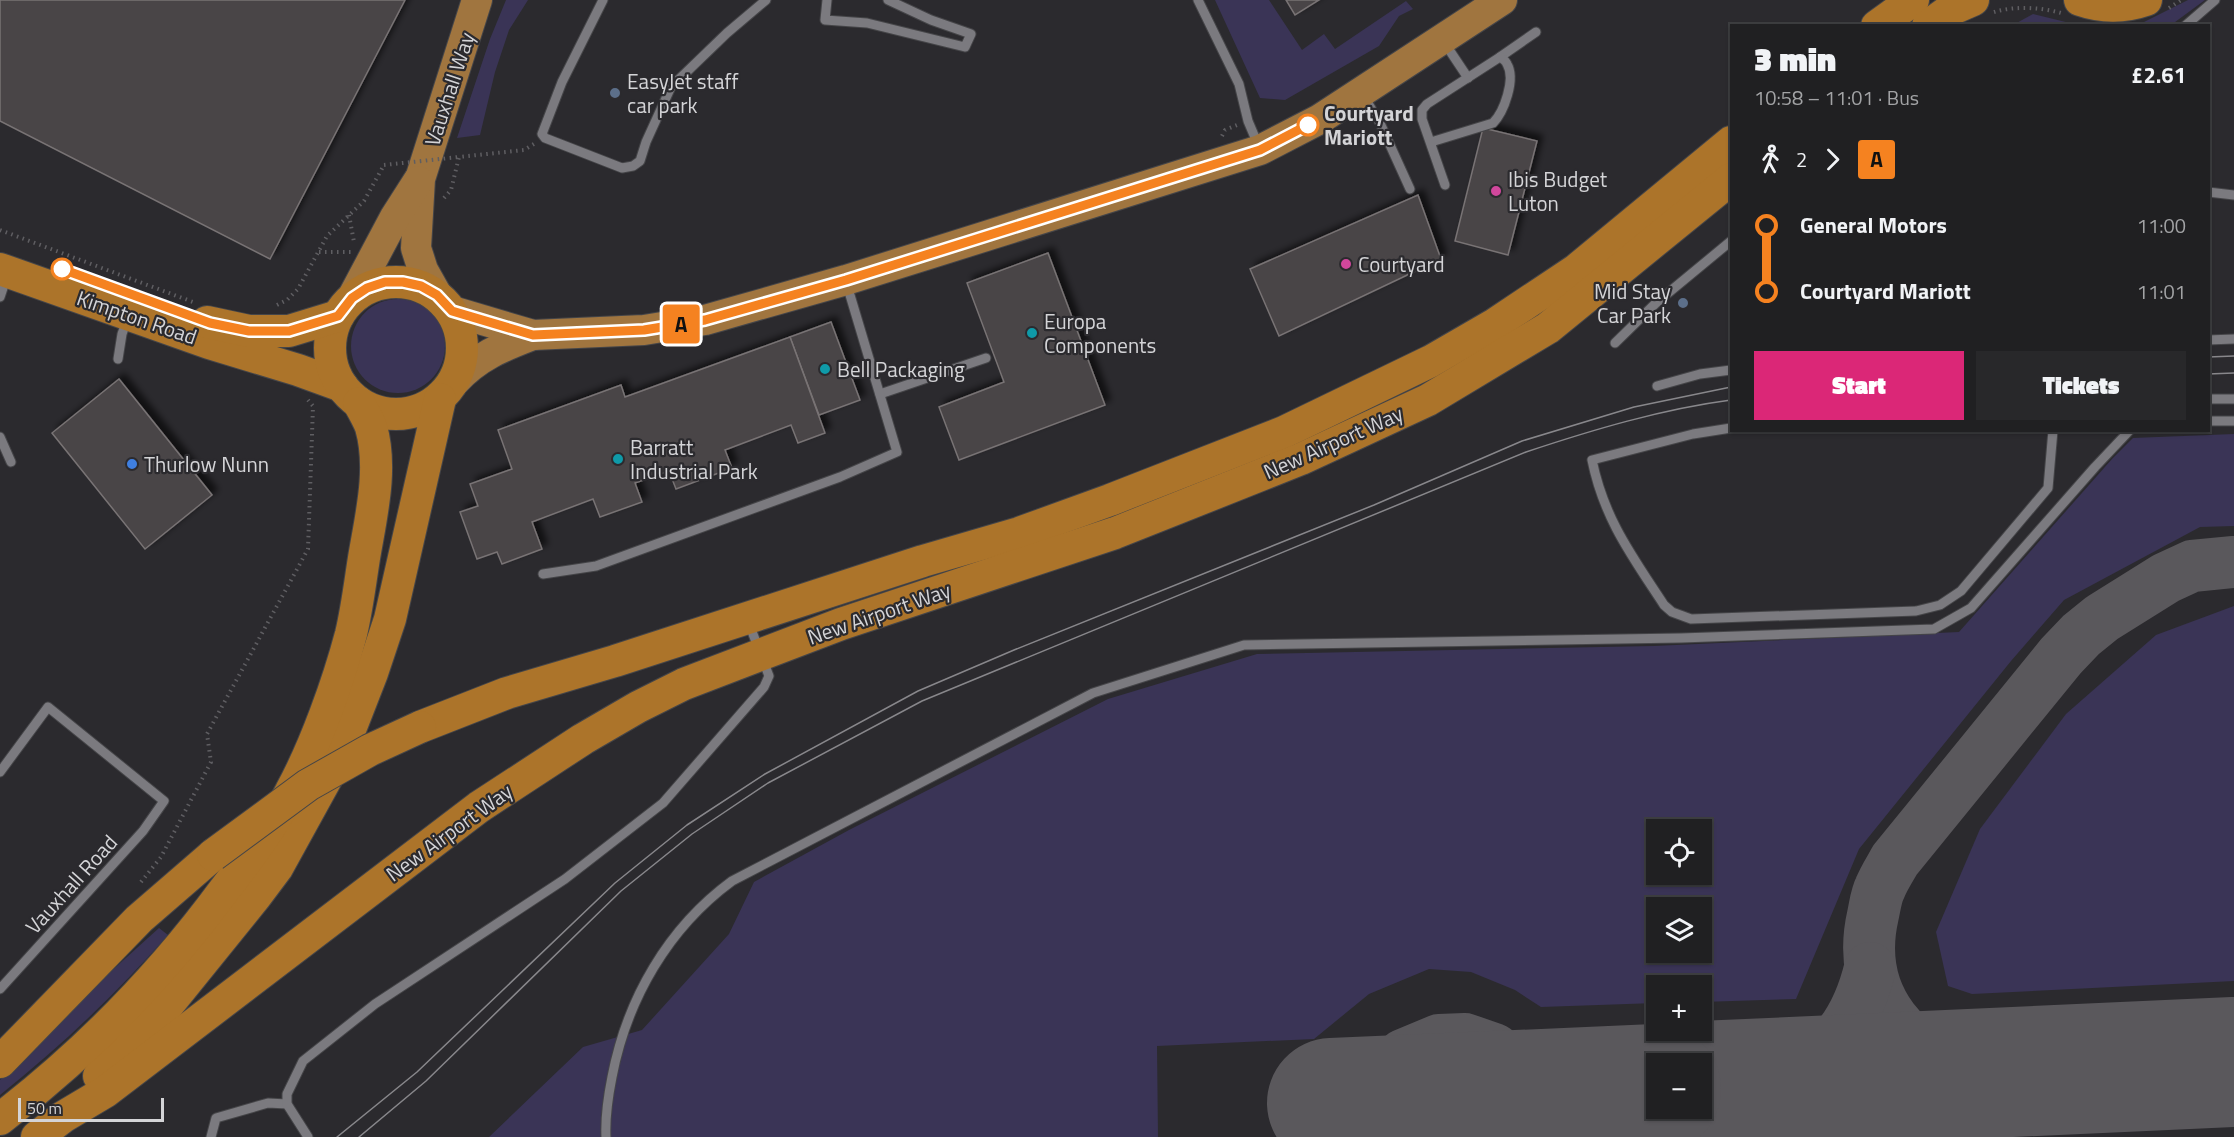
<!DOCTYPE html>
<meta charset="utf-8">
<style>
body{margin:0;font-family:"Titillium Web",sans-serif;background:#28282a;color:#f1f3f6;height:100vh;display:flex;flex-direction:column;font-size:22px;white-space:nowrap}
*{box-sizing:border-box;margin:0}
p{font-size:20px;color:#a2a3a5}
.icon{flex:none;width:33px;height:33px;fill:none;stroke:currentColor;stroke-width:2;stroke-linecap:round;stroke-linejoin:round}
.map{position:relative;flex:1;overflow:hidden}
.panel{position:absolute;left:1730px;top:24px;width:480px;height:408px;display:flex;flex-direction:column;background:#202022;border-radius:0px;box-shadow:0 2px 4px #0004,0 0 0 2px #3d3e40}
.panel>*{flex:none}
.badge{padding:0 12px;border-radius:4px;font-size:21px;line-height:39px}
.tools{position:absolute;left:1646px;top:819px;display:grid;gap:12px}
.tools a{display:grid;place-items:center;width:66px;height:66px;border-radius:0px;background:#202022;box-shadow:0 2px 4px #0004,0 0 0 2px #3d3e40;font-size:30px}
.scale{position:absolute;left:18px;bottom:15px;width:146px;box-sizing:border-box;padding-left:6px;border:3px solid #d4d4d7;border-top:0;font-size:16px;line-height:21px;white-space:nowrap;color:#d4d4d7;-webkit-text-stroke:4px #2b2a2e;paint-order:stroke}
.map>.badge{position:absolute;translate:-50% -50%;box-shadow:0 0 0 3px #fff}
.legs{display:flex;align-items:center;gap:9px;height:66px;padding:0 24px;font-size:20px}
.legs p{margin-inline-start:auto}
.headline{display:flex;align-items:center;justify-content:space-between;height:102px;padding:0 24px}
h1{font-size:33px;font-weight:800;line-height:45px}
.primary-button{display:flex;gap:12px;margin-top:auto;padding:12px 24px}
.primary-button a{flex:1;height:69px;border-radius:0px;background:#db2777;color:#fff;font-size:24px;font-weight:800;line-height:69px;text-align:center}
.primary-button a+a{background:#28282a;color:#f1f3f6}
ul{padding:0 24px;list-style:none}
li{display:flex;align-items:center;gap:21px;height:66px;font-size:22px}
li i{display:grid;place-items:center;width:9px;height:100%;margin:0 8px;background:currentColor}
li i::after{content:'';width:15px;height:15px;margin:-8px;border:4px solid;border-radius:50%;background:#202022}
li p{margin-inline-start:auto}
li:first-child i{background:linear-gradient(#0000 50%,currentColor 0)}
li:last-child i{background:linear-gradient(currentColor 50%,#0000 0)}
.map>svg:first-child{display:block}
.green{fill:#3a3456;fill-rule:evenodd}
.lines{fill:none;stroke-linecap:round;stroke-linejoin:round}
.taxiway{stroke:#5a585c;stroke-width:52}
.runway{stroke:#5a585c;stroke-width:130}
.building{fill:#494446;stroke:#787374;stroke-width:1.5;filter:url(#shadow)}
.service-casing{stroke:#454548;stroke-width:11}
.primary-casing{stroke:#454548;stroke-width:32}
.trunk-casing{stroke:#454548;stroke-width:34}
.path{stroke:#5f5e62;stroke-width:4;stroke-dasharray:1.5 4.5;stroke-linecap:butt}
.service{stroke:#7b7a7f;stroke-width:9}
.primary{stroke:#a0753f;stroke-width:30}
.trunk{stroke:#ac742a;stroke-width:32}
.tram{stroke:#88878b;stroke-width:1.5}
.trunk-bridge-casing{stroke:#454548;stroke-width:34;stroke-linecap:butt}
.path-bridge{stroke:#5f5e62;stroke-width:4;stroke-dasharray:1.5 4.5;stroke-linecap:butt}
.trunk-bridge{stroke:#ac742a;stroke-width:32}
.line-1-casing{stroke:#fff;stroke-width:14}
.line-1{stroke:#f58220;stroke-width:9}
.service-dot{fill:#5c6f8a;stroke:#2b2a2e;stroke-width:2}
.stop-1-dot{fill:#fff;stroke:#f58220;stroke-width:3}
.hotel-dot{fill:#d1479c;stroke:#2b2a2e;stroke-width:2}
.culture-dot{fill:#0f9aa8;stroke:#2b2a2e;stroke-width:2}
.shop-dot{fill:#3f7fe0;stroke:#2b2a2e;stroke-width:2}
.labels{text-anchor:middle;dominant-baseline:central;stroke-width:4.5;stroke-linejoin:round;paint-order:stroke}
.poi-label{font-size:21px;fill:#d4d4d7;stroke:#2b2a2e;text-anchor:start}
.street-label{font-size:21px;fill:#d4d4d7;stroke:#2b2a2e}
.stop-label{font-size:21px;font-weight:bold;fill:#d4d4d7;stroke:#2b2a2e;text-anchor:start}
</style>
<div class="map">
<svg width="2234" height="1137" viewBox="0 0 2234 1137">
<defs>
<filter id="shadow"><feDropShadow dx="5.5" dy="-5.5" stdDeviation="3" flood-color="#0009"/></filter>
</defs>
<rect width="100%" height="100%" fill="#2b2a2e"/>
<g class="green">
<polygon points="506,0 528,0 509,30 495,72 480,135 457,138 490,39"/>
<polygon points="1215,0 1269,0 1302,50 1324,34 1335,49 1406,1 1413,9 1399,16 1379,46 1285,100 1260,98"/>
<polygon points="2188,0 2205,0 2171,25 2013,25 2033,14 2078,25 2140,24"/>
<circle cx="398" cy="346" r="47"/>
<path d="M2234,434V526L2200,527L2064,600L2011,661L1859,849L1796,999L1701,1002V986H1656V1003L1541,1007L1515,990L1471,972L1429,969L1369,994L1314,1039L1157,1046L1158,1137H489L583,1047L642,1030L729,934L754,882L849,830L1108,699L1257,654L1654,646L1959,632L2112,459L2133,438ZM1656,830H1701V874H1656ZM1656,908H1701V952H1656Z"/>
<polygon points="2234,606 2234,981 1972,994 1948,986 1936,932 1980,829 2066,714 2156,635"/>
<path d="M159,928L168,935C116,994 61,1046 0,1095V1080L95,986Z"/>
</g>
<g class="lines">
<g class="taxiway">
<path d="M1986,1073C1907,1058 1854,997 1873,915C1875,906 1876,896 1880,888C1884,878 1890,869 1895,860L2061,656L2081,635L2102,618L2166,578L2192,566L2234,562"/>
<path d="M1770,1083C1826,1063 1856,1026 1870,968"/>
<polyline points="1397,1137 1379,1123 1369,1102 1382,1075 1403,1055 1439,1040 1465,1039 1494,1049 1524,1074 1534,1094 1527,1122 1512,1137"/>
</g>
<g class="runway">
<polyline points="1701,1086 2234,1062"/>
<polyline points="1332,1103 1656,1089"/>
</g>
</g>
<g class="building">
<polygon points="0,0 405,0 270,259 0,121"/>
<polygon points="1286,0 1319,0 1295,15"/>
<polygon points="1483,128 1537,141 1508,255 1455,241"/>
<polygon points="1418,195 1441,259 1279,336 1250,269"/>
<polygon points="1048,253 1105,405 959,460 939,407 1004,382 967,283"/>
<polygon points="831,322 860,400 819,415 790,337"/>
<polygon points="790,337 825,433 798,443 791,425 725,450 732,468 676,489 669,471 635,483 642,502 600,517 593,499 532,522 542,549 502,564 497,552 477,559 460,512 478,506 470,484 512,469 498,430 621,385 625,397"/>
<polygon points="119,379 212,495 145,549 52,433"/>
</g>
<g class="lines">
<g class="service-casing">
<g id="service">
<polyline points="603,0 562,82 542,134 545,138 622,168 633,166 640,161 646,142 671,87 727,33 766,0"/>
<polyline points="827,0 825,20 867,23 965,47 971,34 931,20 888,0"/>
<polyline points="1198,0 1239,84 1248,121 1259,147"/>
<polyline points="2185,26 2215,0"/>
<polyline points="1444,42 1468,78"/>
<polyline points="1500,57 1536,32"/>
<polyline points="1363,95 1380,123 1410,189"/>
<path d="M1431,142L1493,123C1504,112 1516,79 1507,64C1506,61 1503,59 1500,57L1427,104L1422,110V119L1445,185"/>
<polyline points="2208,192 2234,195"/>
<polyline points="0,297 7,276"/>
<polyline points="2208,340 2234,339"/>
<polyline points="1615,343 1656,303 1731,241"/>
<polyline points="118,359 122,334 127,320"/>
<polyline points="1657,386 1700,374 1731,370"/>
<polyline points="880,394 986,358"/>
<polyline points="2208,399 2234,399"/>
<polyline points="2208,421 2234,421"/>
<path d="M1731,428L1693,434L1592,460C1604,519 1632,556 1664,605L1672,612L1691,619L1916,611L1940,605L1961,591L2048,488L2053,430"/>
<polyline points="0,437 11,462"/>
<polyline points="543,574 596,566 840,477 897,452 847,285"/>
<polyline points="0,772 48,707 164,801 143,831 0,989"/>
<polyline points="211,1137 216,1118 268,1103 287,1104"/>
<polyline points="308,1137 287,1104 287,1094 303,1061 375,1004 565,879 663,803 764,687 769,676 748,621"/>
<path d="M606,1137C605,1117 608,1097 612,1077C627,999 668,928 732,881L1093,693L1244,645L1681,638L1934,629L1971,608L2095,467L2130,430"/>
</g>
</g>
<g class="primary-casing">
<g id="primary">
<polyline points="437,295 423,270 416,248 420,179 477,0"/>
<polyline points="352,298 395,217 418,181"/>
<polyline points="452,311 533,335 644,330 705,320 846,280 1260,150 1320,119 1502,0"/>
<path d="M455,381C478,356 502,347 533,335"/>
</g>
</g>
<g class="trunk-casing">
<g id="trunk">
<path d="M2080,0C2103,8 2123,8 2146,0"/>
<polyline points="1877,26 1913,0"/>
<polyline points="1928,26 1950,10 1973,0"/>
<polyline points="0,269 209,343 298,370 342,386"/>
<circle cx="396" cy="348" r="66"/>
<polyline points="207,322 249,331 289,331 338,316"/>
<polyline points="420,727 507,693 615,661 923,561 1019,533 1110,500 1284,432 1431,361 1495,324 1576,270 1731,142"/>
<polyline points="0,1062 139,919 213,855"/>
<polyline points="99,1076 159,1016 256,896 277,868 342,750 372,673 390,619 440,399"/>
<path d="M0,1119C86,1053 161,976 225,889C249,858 273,826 291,791C315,747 338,683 351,634C357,609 360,583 364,558C371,516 383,469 371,427C368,419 363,411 359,403"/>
<polyline points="37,1137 63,1117 105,1092 479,807 583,739 638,707 684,684 841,624 1115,533 1301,459 1428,400 1548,328 1731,179"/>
</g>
</g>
<g class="path">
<polyline points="2169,8 2181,0"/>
<path d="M1994,12C2014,6 2040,7 2061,13"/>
<polyline points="1222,136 1225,130 1237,125"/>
<polyline points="444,198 451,190 459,157 524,150 534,144"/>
<polyline points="349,215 354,242"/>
<polyline points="0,230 193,302"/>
<polyline points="319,252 351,252"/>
<polyline points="277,305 287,300 298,289 327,236 364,201 384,165"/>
<polyline points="141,882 161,857 211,762 207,734 308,549 313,406 308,400"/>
</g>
<use href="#service" class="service"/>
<use href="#primary" class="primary"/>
<use href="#trunk" class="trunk"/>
<g class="tram">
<polyline points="2208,357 2234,356"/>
<polyline points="2208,374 2234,373"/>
<polyline points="337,1137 417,1072 615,883 687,825 765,774 918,691 1014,650 1374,505 1522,441 1634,407 1731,387"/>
<path d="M359,1137L426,1081L621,891L692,834L768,783L922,701L1526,452C1592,430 1662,409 1731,400"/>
</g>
<g class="trunk-bridge-casing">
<polyline id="trunk-bridge" points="213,855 308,785 370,750 420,727"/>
</g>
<polyline class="path-bridge" points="384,165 459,157"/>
<use href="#trunk-bridge" class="trunk-bridge"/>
</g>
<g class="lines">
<g class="line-1-casing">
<polyline id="line-1" points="62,269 210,323 249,331 289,331 338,316 352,298 367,288 385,282 403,282 421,286 437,295 452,311 533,335 644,330 705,320 846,280 1260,150 1308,125"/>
</g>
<use href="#line-1" class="line-1"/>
</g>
<g class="service-dot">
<circle cx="615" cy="93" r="6"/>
<circle cx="1683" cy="303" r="6"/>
</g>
<g class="stop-1-dot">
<circle cx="1308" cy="125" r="10"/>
<circle cx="62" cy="269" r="10"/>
</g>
<g class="hotel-dot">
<circle cx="1496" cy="191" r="6"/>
<circle cx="1346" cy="264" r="6"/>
</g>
<g class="culture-dot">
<circle cx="1032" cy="333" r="6"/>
<circle cx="825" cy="369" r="6"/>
<circle cx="618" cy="459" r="6"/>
</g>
<circle class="shop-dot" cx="132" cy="464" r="6"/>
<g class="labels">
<g class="poi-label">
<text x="627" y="81">EasyJet staff<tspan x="627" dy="24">car park</tspan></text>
<text x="1508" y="179">Ibis Budget<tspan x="1508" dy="24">Luton</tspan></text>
<text x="1358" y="264">Courtyard</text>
<text x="1671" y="291" text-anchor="end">Mid Stay<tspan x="1671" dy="24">Car Park</tspan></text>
<text x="1044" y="321">Europa<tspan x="1044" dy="24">Components</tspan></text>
<text x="837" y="369">Bell Packaging</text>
<text x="630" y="447">Barratt<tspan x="630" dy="24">Industrial Park</tspan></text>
<text x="144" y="464">Thurlow Nunn</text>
</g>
<g class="street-label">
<text transform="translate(449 89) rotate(-72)">Vauxhall Way</text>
<text transform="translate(137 317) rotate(19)">Kimpton Road</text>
<text transform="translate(1333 442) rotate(-24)">New Airport Way</text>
<text transform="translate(879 613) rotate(-19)">New Airport Way</text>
<text transform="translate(449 832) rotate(-36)">New Airport Way</text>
<text transform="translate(71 884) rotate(-48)">Vauxhall Road</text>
</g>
<g class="stop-label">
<text x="1324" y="113">Courtyard<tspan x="1324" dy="24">Mariott</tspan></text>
</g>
</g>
</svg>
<div class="tools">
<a><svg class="icon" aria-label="locate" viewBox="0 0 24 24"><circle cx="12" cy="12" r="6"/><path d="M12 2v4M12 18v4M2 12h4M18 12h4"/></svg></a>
<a><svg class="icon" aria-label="layers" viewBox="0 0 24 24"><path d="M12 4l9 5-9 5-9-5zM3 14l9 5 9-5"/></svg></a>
<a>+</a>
<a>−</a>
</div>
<div class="scale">50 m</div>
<b class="badge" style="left:681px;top:324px;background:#f58220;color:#111">A</b>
<section class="panel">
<div class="headline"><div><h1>3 min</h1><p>10:58 – 11:01 · Bus</p></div><b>£2.61</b></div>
<div class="legs"><svg class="icon" aria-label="walk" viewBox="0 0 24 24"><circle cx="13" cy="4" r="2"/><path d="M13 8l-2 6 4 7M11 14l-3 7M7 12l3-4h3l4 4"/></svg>2<svg class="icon" aria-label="forward" viewBox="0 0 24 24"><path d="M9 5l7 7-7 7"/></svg><b class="badge" style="background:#f58220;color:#111">A</b></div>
<ul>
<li><i style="color:#f58220"></i><b>General Motors</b><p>11:00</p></li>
<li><i style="color:#f58220"></i><b>Courtyard Mariott</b><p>11:01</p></li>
</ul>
<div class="primary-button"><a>Start</a><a>Tickets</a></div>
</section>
</div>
